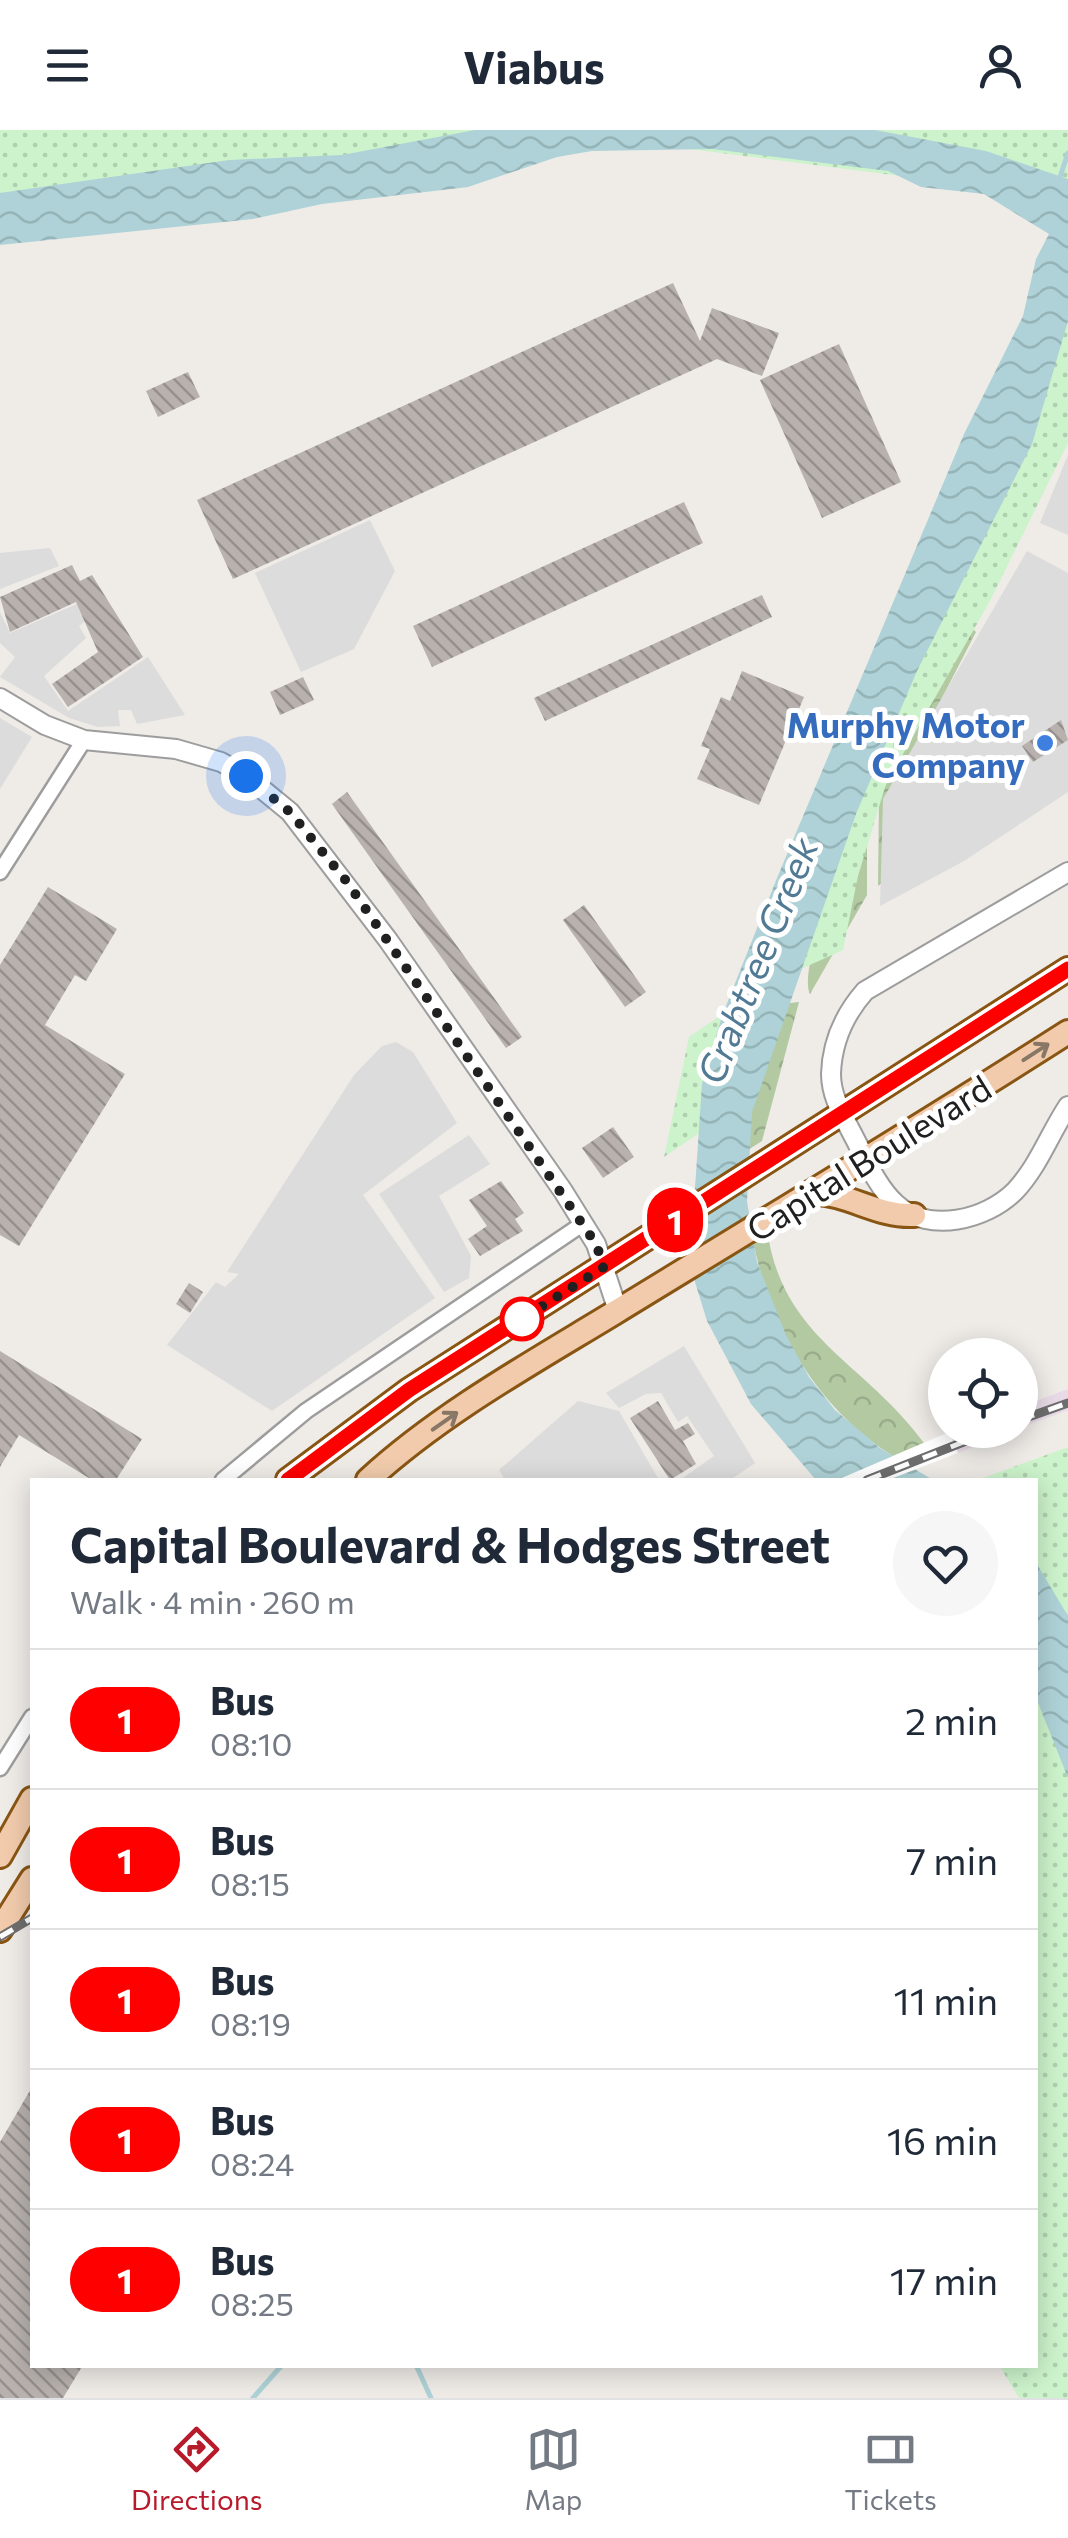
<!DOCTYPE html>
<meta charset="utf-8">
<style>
body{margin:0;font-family:Commissioner,sans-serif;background:#f6f6f7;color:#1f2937;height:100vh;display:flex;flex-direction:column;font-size:38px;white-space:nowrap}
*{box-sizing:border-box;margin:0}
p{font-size:32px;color:#747a83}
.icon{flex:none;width:55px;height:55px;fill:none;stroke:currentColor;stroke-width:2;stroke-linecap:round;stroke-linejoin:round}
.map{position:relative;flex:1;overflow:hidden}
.sheet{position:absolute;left:30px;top:1348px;width:1008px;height:890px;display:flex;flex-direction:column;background:#fff;border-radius:0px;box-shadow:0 5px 25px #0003}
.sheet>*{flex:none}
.badge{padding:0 20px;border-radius:32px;font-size:35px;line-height:65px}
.fabs{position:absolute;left:928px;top:1208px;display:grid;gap:20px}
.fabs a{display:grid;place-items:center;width:110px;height:110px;border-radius:50%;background:#fff;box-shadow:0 5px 25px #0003;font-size:50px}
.you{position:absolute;width:50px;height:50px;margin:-25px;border:8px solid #fff;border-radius:50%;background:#1a73e8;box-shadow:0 0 0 15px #1a73e833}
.map>.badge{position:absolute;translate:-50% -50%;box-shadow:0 0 0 5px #fff}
.round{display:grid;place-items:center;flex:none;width:105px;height:105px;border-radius:52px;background:#f6f6f7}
.overview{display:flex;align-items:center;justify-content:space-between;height:170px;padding:0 40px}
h1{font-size:48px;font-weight:700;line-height:75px}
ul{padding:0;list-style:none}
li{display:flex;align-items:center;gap:30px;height:140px;padding:0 40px;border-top:2px solid #e0e1e3}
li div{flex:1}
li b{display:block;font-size:38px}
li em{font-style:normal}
li .badge{min-width:110px;font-weight:700;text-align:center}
header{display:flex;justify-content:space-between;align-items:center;height:130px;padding:0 40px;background:#fff;font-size:45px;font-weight:700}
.tabs{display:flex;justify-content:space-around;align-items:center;height:140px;border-top:2px solid #e0e1e3;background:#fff;font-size:28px;color:#747a83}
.tabs a{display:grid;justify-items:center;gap:5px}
.tabs .current{color:#b71a2b}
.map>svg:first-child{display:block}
.railway{fill:#e8dbe7}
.forest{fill:url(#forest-crowns)}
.park{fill:url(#park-dots)}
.parking{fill:#dcdcdc}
.water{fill:url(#water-waves)}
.pier{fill:#fff}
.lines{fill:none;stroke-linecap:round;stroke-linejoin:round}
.stream{stroke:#aed2d7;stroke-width:5}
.building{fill:url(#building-back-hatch)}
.minor-casing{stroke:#9d9d9d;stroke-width:19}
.tertiary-casing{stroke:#9d9d9d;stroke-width:22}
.primary-casing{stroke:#895513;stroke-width:28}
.minor{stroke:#fff;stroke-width:14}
.tertiary{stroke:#fff;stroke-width:18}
.primary{stroke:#f1cbac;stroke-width:22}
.rail-casing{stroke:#6e6e6e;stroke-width:9}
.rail{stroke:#fff;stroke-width:5;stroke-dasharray:15;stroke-linecap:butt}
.oneway{stroke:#887666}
.line-casing{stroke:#fff;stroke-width:22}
.line{stroke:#fe0000;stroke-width:15}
.walk{stroke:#202020;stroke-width:10;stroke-dasharray:0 18}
.shop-dot{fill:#3f7fe0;stroke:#fff;stroke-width:4}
.stop-dot{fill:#fff;stroke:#fe0000;stroke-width:5}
.labels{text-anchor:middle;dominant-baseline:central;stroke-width:10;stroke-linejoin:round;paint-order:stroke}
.shop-label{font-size:35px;font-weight:bold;fill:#366cbe;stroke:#fff;text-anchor:end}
.street-label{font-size:35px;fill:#202020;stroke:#fff}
.water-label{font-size:38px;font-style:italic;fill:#517a95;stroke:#fff}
</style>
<header><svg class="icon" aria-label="menu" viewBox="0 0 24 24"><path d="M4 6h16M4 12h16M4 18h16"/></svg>Viabus<svg class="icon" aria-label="person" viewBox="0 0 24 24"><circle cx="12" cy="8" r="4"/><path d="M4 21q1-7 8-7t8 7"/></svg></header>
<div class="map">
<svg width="1068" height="2268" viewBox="0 0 1068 2268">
<defs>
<pattern id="forest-crowns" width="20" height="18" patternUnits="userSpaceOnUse" patternTransform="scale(2.5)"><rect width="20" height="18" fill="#b2c9a2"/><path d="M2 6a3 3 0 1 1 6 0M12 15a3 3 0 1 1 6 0" fill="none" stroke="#99ac8b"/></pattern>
<pattern id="park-dots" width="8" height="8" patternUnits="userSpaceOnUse" patternTransform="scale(2.5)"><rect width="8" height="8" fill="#ccf3cb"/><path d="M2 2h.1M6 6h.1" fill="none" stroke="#afd0ae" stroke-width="1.8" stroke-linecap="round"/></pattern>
<pattern id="water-waves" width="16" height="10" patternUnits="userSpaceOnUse" patternTransform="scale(2.5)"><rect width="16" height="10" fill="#aed2d7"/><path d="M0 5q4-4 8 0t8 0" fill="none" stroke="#95b4b8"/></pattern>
<pattern id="building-back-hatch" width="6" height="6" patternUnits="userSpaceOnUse" patternTransform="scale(2.5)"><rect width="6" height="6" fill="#b8b1ae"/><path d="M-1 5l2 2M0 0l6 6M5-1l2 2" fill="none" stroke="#95908d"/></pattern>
</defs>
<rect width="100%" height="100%" fill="#efece8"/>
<g class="railway">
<polygon points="1068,1259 1068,1280 1020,1298 1020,1277"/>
<polygon points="956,1300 1015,1300 958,1323 949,1302"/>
</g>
<g class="forest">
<polygon points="970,496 976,502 910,630 888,747 878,756 879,668"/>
<path d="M867,680V765L810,864C797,831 853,717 867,680Z"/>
<polygon points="799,872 762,1011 748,1020 744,992 781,874"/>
<path d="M767,1099C782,1209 864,1231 924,1313L893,1326C818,1279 768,1195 753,1109Z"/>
</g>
<g class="park">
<polygon points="0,0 1068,0 1068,97 1037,74 924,49 572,4 0,83"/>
<polygon points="1068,117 1068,313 990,471 886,654 858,746 843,820 766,855 729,983 664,1027 689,907 765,855"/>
<polygon points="1068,1317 1068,2268 1019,2268 999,2235 1035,2235 1035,1350 978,1350"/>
</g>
<g class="parking">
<polygon points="1068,325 1068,405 1040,393"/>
<polygon points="370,390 395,441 354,519 301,542 255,443"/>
<polygon points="50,418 59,436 0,459 0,423"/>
<polygon points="1027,421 1068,443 1068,662 964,731 880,776 883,669"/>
<polygon points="79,473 87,490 79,496 86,508 44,546 68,581 148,527 185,585 137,594 131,580 118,580 120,596 98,597 69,588 0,547 15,527 0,513 0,482 10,503"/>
<polygon points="0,588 32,607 0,659"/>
<polygon points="396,912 413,922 457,993 363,1065 435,1168 272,1281 167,1215 216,1152 225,1157 239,1144 227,1142 354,945 382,916"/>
<polygon points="469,1005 490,1034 439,1066 471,1126 469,1148 444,1162 379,1064"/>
<polygon points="684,1216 755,1333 730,1350 680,1350 714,1326 687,1286 678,1292 661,1263 646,1264 619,1278 606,1263"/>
<polygon points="578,1271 619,1281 659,1350 505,1350 499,1340"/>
</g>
<g class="water">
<polygon points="475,0 875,0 986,21 1068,49 1068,191 1032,314 917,541 856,684 752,982 747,1071 757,1132 786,1205 809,1247 835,1280 880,1318 933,1350 816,1350 751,1274 707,1191 695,1152 692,1102 702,954 722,886 777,748 964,304 1023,186 1036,129 1049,104 984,64 921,57 888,41 712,19 592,21 557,27 468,57 322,74 253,89 0,115 0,63 229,30 342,25"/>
<polygon points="1035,1431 1068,1486 1068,1648 1035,1565"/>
</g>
<polygon class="pier" points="949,1302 958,1323 888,1350 837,1350"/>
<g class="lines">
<g class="stream">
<polyline points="1060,47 1068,23"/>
<polyline points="416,2235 431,2268"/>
<polyline points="253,2268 282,2235"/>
</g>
</g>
<g class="building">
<polygon points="673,153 700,211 712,178 779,203 762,246 717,229 233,449 197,370"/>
<polygon points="839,214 901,352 822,388 760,250"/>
<polygon points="188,242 200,267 158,287 146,261"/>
<polygon points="684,372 703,413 432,537 413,496"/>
<polygon points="72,435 80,451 92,445 143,527 68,577 52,554 98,522 76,472 10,502 0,467"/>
<polygon points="762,465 772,487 545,591 534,568"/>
<polygon points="742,541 804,567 759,675 697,649 710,619 701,616 721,567 730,571"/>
<polygon points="303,547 314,570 280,585 270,562"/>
<polygon points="1061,590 1068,610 1033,632 1022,616"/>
<polygon points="347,662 522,907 506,918 332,674"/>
<polygon points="48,757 117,799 86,851 75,845 45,895 125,944 19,1116 0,1105 0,835"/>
<polygon points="584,775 646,862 625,877 563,790"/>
<polygon points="613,997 634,1027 603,1048 582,1018"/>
<polygon points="501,1051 524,1083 515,1089 523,1101 480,1126 468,1109 487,1096 469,1070"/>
<polygon points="189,1153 203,1162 190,1183 176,1174"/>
<polygon points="0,1221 142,1309 116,1350 92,1350 19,1305 0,1337"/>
<polygon points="658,1271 675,1300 688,1293 695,1304 683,1311 696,1334 670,1350 630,1288"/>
<polygon points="32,1957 32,2235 83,2235 63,2268 0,2268 0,2012"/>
</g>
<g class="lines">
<g class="minor-casing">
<g id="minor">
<polyline points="0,742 84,610"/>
<polyline points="223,1350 306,1281 584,1093"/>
<polyline points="0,1638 32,1587"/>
</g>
</g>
<g class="tertiary-casing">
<g id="tertiary">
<polyline points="0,568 45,595 84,610 176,619 221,632 246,646 290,682 388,810 563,1061 596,1114 618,1181"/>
<path d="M1068,742L865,861C844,885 832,911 831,944C831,968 845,989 855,1009C866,1030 878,1058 896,1074C929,1104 986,1090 1015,1061C1038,1037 1050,1003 1068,976"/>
</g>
</g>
<g class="primary-casing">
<g id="primary">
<path d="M813,1063C849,1063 877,1087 914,1085"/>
<polyline points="288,1350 409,1260 1068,839"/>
<path d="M368,1350C440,1284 530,1234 614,1183C766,1090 918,998 1068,902"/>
<polyline points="0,1726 32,1669"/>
<polyline points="0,1800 32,1749"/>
</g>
</g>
<use href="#minor" class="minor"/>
<use href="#tertiary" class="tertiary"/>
<use href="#primary" class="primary"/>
<g class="rail-casing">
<g id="rail">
<polyline points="1020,1290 1068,1273"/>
<polyline points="867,1350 994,1300"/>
<polyline points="0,1807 32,1788"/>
</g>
</g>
<use href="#rail" class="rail"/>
</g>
<defs><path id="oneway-shaft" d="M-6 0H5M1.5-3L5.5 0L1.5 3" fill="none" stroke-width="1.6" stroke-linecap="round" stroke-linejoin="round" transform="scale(2.5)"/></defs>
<g class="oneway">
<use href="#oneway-shaft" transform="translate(1036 922) rotate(-33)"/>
<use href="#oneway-shaft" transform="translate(445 1291) rotate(-35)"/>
</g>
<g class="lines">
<g class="line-casing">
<polyline id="line" points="288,1350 409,1260 1068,839"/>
</g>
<use href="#line" class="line"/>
<polyline class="walk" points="246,646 290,682 347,752 596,1114 604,1137 522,1189"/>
</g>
<circle class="shop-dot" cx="1045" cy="613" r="10"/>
<circle class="stop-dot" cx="522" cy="1189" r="20"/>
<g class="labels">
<g class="shop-label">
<text x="1025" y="593">Murphy Motor<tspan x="1025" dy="40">Company</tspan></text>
</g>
<g class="street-label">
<text transform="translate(868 1027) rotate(-32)">Capital Boulevard</text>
</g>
<g class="water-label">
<text transform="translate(756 830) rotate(-68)">Crabtree Creek</text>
</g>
</g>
</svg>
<div class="fabs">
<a><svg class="icon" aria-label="locate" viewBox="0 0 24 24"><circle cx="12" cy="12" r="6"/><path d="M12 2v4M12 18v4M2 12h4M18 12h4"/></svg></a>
</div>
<div class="you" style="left:246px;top:646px"></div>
<b class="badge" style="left:675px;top:1090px;background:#fe0000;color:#fff">1</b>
<section class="sheet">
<div class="overview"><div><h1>Capital Boulevard &amp; Hodges Street</h1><p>Walk · 4 min · 260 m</p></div><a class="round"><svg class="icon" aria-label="heart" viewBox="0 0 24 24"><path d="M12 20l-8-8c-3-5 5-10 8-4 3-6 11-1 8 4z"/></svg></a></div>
<ul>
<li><span class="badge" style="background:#fe0000;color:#fff">1</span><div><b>Bus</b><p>08:10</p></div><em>2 min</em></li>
<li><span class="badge" style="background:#fe0000;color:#fff">1</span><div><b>Bus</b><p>08:15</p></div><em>7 min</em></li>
<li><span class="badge" style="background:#fe0000;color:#fff">1</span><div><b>Bus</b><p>08:19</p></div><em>11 min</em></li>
<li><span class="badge" style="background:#fe0000;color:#fff">1</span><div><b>Bus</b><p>08:24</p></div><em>16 min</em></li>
<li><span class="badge" style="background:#fe0000;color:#fff">1</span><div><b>Bus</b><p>08:25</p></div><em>17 min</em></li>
</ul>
</section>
</div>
<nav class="tabs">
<a class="current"><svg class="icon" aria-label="directions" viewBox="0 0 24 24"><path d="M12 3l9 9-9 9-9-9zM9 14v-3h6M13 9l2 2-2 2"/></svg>Directions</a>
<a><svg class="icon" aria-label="map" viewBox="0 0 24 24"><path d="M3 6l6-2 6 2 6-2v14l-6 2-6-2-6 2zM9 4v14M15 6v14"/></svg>Map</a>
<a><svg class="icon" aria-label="tickets" viewBox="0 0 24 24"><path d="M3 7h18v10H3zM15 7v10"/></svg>Tickets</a>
</nav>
